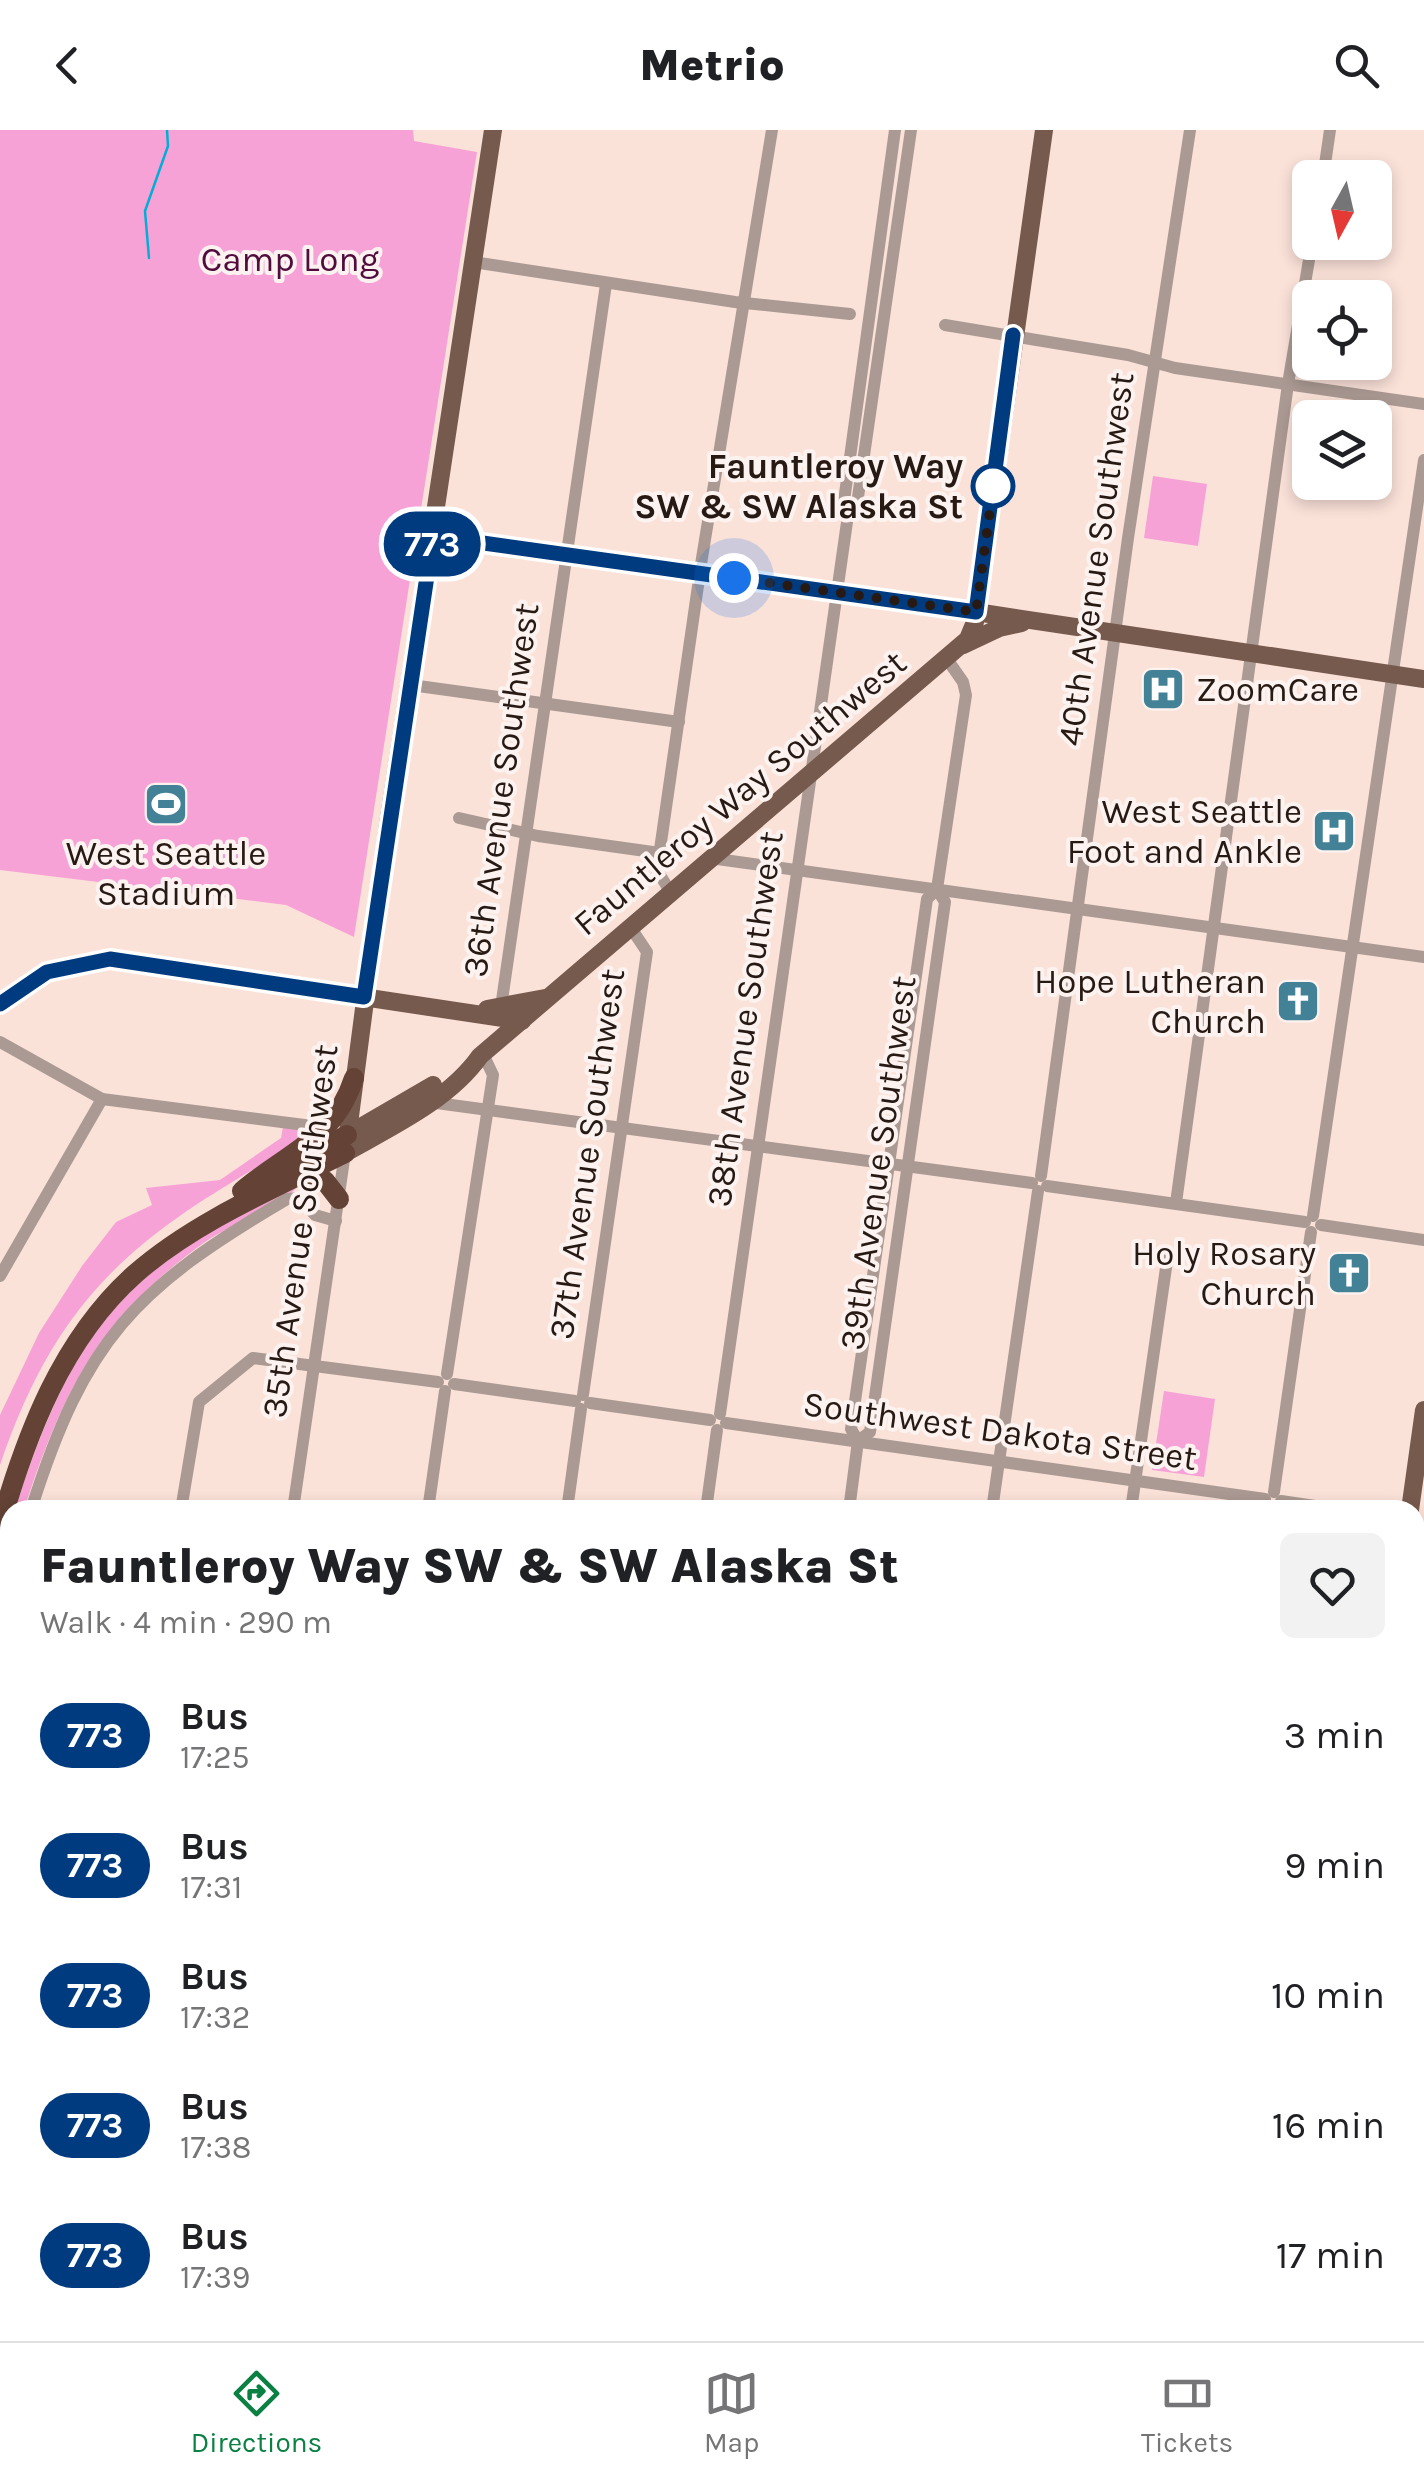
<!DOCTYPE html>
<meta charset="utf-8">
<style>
body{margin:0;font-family:Karla,sans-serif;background:#f2f2f2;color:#202124;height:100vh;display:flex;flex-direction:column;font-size:38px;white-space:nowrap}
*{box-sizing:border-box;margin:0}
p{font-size:32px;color:#757577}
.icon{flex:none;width:55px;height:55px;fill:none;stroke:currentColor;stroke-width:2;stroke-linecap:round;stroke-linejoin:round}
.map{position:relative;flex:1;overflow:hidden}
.drawer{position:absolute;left:0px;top:1370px;width:1425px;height:842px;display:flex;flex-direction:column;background:#fff;border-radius:30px 30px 0 0;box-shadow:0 5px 15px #0003}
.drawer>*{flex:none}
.badge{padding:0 20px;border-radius:32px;font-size:35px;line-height:65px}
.needle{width:65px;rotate:188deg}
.fabs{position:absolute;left:1292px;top:30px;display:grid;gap:20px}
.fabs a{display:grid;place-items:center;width:100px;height:100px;border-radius:15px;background:#fff;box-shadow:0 5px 15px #0003;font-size:50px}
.you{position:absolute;width:50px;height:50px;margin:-25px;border:8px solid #fff;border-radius:50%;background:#1a73e8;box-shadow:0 0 0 15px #1a73e833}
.map>.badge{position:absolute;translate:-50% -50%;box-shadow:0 0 0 5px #fff}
.round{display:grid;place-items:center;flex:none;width:105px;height:105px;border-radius:15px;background:#f2f2f2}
.headline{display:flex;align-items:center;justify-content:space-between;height:170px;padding:0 40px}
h1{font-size:48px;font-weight:800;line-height:75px}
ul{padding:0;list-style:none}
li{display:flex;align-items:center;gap:30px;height:130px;padding:0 40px}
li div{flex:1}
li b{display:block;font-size:38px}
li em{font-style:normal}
li .badge{min-width:110px;font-weight:700;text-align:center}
header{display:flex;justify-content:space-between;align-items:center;height:130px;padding:0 40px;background:#fff;font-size:45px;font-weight:800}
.dock{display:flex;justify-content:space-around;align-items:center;height:140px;border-top:2px solid #e0e0e0;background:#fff;font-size:28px;color:#757577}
.dock a{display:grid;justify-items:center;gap:5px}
.dock .on{color:#0b8043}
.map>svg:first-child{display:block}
.green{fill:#f7a2d6}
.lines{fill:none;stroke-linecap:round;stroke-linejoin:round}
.stream{stroke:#02aed6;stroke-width:2.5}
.minor{stroke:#ab9a93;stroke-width:12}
.major{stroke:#775a4e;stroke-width:18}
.highway{stroke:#644336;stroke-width:20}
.line-casing{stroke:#fff;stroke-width:22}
.line{stroke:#003b80;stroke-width:15}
.walk{stroke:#271913;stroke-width:10;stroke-dasharray:0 18}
.stop-dot{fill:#fff;stroke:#003b80;stroke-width:5}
.labels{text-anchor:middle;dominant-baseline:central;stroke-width:8;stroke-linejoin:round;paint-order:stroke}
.park-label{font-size:35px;fill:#510b3d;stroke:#fcf3f0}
.stop-label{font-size:35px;font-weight:bold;fill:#271913;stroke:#fcf3f0;text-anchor:end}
.street-label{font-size:35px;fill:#271913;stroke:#fcf3f0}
.poi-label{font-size:35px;fill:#271913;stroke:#fcf3f0;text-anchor:end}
</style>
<header><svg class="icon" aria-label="back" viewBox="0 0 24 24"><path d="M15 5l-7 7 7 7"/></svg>Metrio<svg class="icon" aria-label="search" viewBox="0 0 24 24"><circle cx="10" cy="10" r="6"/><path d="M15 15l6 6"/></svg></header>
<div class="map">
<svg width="1424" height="2211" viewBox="0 0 1424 2211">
<rect width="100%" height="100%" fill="#fbe2d9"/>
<g class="green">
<polygon points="0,0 413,0 414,11 477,22 354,807 286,775 0,740"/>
<polygon points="1153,346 1207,354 1198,416 1144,408"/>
<path d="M283,997L318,1002C153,1096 64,1147 0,1335V1285L39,1203L82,1136L116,1092L152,1075L146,1058L220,1050L281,1008Z"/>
<path d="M296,1058C277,1082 231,1094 205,1112C101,1186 62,1262 24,1380H15C71,1204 125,1134 296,1058Z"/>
<polygon points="1164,1261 1215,1269 1204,1347 1152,1340"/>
</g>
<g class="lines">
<polyline class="stream" points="149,128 145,81 168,16 167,0"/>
<g class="minor">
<polyline points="1323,48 1330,0"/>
<polyline points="473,132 735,172 850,184"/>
<polyline points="945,195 1128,225 1175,238 1424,274"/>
<polyline points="848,385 857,374 911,0"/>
<polyline points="433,406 976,482"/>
<polyline points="411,555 679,592"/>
<polyline points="459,688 538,706 660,723"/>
<polyline points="710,728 1424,827"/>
<polyline points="671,763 657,740 702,428 772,0"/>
<polyline points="501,877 606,154"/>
<polyline points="0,912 102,969 328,998"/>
<polyline points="429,972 1032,1053"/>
<polyline points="1041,1046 1128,408 1190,0"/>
<polyline points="1047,1056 1305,1092"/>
<polyline points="1176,1073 1288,254 1312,112"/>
<polyline points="1313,1086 1424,330"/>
<polyline points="1321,1095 1424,1110"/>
<polyline points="0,1146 102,969"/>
<polyline points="447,1244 493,945 483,924"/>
<polyline points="454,1254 575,1271"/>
<polyline points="583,1265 647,822 631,798"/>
<polyline points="590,1273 710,1290"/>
<polyline points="720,1284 848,385 844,371 895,0"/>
<polyline points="726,1293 1265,1369"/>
<polyline points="858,1311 870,1302 945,772 937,759"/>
<polyline points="1274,1362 1311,1102"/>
<polyline points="1281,1371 1342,1380"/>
<path d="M31,1380C85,1209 134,1159 287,1069L299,1068L315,1085L336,1091"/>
<polyline points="181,1380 199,1272 253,1228 438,1252"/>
<polyline points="293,1380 345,1023"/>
<polyline points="428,1380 445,1261"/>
<polyline points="567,1380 581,1279"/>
<polyline points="706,1380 717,1300"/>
<polyline points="849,1380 858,1311 851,1299 927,769 937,759 966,565 963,552 947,529"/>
<polyline points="992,1380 1038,1061"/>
<polyline points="1131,1380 1168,1124"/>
<polyline points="1271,1380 1272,1377"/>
<polyline points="1415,1400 1424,1405"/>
<polyline points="0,1478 10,1443"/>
<polyline points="1415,1689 1424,1690"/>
<polyline points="0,1716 10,1715"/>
<polyline points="0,1767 10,1741"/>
<polyline points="0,1787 10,1810"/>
<polyline points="1415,1967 1424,1969"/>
<polyline points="0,2184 10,2186"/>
<polyline points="92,2202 129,2208"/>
<polyline points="70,2211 71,2202"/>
<polyline points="166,2211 167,2202"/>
<polyline points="273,2211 275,2202"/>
<polyline points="389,2211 390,2202"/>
<polyline points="500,2211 501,2202"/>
<polyline points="614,2211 615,2202"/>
<polyline points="729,2211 730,2202"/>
<polyline points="846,2211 847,2202"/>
<polyline points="957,2211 959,2202"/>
<polyline points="1067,2211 1069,2202"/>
<polyline points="1177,2211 1179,2202"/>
</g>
<g class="major">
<polyline points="976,482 1424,549"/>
<polyline points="963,515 999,498 1022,493"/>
<polyline points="0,874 47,842 110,829 522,891"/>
<polyline points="487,879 545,868"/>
<polyline points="347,1005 433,955"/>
<polyline points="346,1017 388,694 493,0"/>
<path d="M345,1023C391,997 449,970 480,926L968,509L975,492L1044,0"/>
<polyline points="1410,1380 1424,1280"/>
<polyline points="1294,2211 1295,2202"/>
</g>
<g class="highway">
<polyline points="287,1037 347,1005"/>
<polyline points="302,1045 325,1051 339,1069"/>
<path d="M242,1061C289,1021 334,1010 354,948"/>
<path d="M0,1396C26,1305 62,1209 135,1144C194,1092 275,1058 345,1023"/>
</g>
</g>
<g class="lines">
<g class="line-casing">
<polyline id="line" points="0,874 47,842 110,829 364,867 433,406 976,482 1013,205"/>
</g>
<use href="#line" class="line"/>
<polyline class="walk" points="734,448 976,482 995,344 993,356"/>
</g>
<defs>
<g id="hospital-square" transform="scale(2.25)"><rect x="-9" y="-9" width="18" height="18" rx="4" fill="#428196" stroke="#fcf3f0"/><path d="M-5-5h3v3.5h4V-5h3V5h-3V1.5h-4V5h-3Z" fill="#fff"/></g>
<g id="stadium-square" transform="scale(2.25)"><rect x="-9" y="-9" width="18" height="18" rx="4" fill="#428196" stroke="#fcf3f0"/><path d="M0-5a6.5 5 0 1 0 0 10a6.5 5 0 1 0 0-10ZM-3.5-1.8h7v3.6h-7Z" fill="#fff"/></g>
<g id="church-square" transform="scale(2.25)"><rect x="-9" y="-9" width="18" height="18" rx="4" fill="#428196" stroke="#fcf3f0"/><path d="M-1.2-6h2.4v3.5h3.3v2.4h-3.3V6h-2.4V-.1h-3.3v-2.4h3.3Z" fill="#fff"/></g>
</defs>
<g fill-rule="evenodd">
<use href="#hospital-square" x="1163" y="559"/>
<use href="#stadium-square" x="166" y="674"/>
<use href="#hospital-square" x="1334" y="701"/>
<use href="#church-square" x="1298" y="871"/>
<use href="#church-square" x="1349" y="1143"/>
</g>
<circle class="stop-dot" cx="993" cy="356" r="20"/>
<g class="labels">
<g class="park-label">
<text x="290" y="129">Camp Long</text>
</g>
<g class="stop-label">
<text x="963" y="336">Fauntleroy Way<tspan x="963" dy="40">SW &amp; SW Alaska St</tspan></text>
</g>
<g class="street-label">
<text transform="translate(1096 429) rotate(-82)">40th Avenue Southwest</text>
<text transform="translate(501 660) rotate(-82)">36th Avenue Southwest</text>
<text transform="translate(740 663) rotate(-40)">Fauntleroy Way Southwest</text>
<text transform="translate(745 889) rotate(-82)">38th Avenue Southwest</text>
<text transform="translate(587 1024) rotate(-82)">37th Avenue Southwest</text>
<text transform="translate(878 1033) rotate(-82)">39th Avenue Southwest</text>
<text transform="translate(300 1101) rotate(-82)">35th Avenue Southwest</text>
<text transform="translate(1000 1301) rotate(8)">Southwest Dakota Street</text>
</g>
<g class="poi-label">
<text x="1196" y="559" text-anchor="start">ZoomCare</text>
<text x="1302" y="681">West Seattle<tspan x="1302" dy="40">Foot and Ankle</tspan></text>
<text x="166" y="723" text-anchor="middle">West Seattle<tspan x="166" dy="40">Stadium</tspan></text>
<text x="1266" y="851">Hope Lutheran<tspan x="1266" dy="40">Church</tspan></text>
<text x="1316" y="1123">Holy Rosary<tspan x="1316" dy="40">Church</tspan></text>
</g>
</g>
</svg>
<div class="fabs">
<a><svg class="needle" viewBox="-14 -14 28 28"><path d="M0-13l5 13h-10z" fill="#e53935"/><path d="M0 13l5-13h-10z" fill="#757577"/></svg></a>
<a><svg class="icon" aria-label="locate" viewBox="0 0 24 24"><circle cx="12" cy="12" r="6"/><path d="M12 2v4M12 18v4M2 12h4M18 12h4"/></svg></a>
<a><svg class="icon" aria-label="layers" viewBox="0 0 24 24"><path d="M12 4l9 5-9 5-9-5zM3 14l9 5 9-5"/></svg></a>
</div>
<div class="you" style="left:734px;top:448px"></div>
<b class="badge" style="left:432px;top:414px;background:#003b80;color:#fff">773</b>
<section class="drawer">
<div class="headline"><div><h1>Fauntleroy Way SW &amp; SW Alaska St</h1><p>Walk · 4 min · 290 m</p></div><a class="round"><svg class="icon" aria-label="heart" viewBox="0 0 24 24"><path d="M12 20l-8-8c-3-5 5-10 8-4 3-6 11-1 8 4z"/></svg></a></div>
<ul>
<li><span class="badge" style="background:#003b80;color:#fff">773</span><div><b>Bus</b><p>17:25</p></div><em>3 min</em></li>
<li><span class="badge" style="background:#003b80;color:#fff">773</span><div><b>Bus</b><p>17:31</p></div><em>9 min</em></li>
<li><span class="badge" style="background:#003b80;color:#fff">773</span><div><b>Bus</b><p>17:32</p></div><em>10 min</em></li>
<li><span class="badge" style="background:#003b80;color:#fff">773</span><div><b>Bus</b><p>17:38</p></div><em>16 min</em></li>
<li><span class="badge" style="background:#003b80;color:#fff">773</span><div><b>Bus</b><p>17:39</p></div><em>17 min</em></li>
</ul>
</section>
</div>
<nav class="dock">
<a class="on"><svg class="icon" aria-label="directions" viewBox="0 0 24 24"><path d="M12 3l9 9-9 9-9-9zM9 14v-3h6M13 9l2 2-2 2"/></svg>Directions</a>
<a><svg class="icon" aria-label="map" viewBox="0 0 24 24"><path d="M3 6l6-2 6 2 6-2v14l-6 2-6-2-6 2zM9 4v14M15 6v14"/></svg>Map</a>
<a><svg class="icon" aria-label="tickets" viewBox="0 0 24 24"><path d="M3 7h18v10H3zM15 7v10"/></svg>Tickets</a>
</nav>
